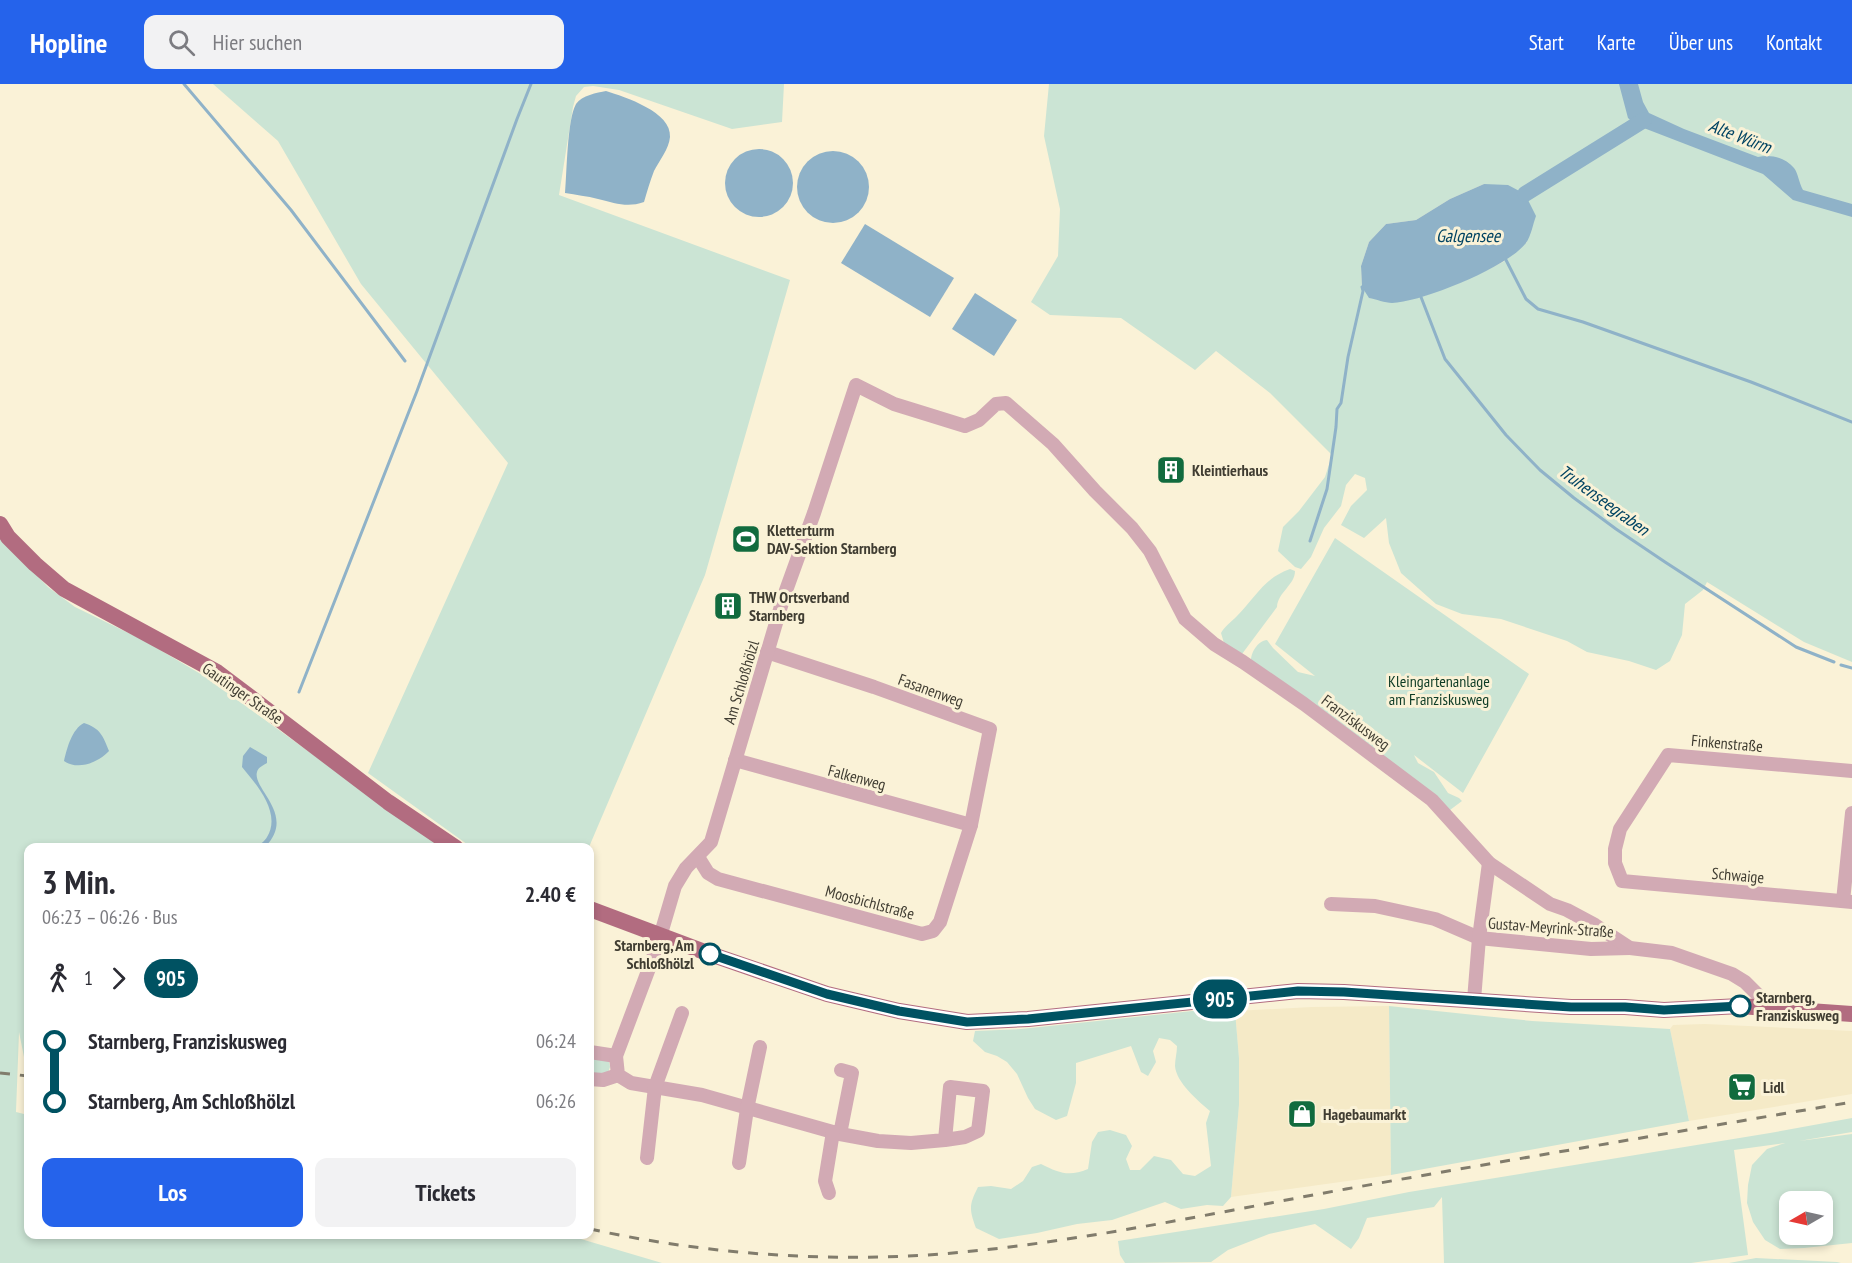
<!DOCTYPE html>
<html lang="de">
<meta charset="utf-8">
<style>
body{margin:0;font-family:"PT Sans Narrow",sans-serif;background:#f2f2f3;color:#2b2b33;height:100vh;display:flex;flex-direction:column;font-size:22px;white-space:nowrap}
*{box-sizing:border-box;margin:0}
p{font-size:20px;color:#7c7c81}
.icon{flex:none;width:33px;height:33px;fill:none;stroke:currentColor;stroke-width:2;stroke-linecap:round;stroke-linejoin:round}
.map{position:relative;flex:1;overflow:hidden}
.panel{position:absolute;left:24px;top:759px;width:570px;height:396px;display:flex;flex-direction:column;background:#fff;border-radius:12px;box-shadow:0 3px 9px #0003}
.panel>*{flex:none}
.badge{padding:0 12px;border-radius:20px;font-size:21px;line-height:39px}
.needle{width:39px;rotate:261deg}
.tools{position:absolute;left:1779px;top:1107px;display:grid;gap:12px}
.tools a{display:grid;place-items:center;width:54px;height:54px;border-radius:12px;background:#fff;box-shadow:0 3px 9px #0003;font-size:30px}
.map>.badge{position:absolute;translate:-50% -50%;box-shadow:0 0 0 3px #fff}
.legs{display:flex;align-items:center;gap:9px;height:66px;padding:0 18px;font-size:20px}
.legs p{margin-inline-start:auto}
.overview{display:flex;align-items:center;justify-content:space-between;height:102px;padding:0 18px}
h1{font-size:33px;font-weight:800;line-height:45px}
.action{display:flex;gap:12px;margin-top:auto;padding:12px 18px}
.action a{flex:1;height:69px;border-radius:12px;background:#2563eb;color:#fff;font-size:24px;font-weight:800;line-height:69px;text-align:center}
.action a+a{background:#f2f2f3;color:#2b2b33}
ul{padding:0 18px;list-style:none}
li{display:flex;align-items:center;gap:21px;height:60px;font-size:22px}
li i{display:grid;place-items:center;width:9px;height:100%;margin:0 8px;background:currentColor}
li i::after{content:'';width:15px;height:15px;margin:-8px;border:4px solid;border-radius:50%;background:#fff}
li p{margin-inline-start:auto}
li:first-child i{background:linear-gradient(#0000 50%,currentColor 0)}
li:last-child i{background:linear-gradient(currentColor 50%,#0000 0)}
header{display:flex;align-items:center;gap:36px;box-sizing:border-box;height:84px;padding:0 30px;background:#2563eb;color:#fff}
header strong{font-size:28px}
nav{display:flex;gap:33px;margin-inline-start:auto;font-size:21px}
.search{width:420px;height:54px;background:#f2f2f3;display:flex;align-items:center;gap:15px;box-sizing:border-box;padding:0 21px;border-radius:12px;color:#7c7c81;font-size:22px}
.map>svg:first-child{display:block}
.built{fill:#f5eac7}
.green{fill:#cbe4d4;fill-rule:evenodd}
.water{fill:#8fb2c8}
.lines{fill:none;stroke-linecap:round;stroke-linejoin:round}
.stream{stroke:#8fb2c8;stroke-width:3}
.river{stroke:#8fb2c8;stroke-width:16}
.minor{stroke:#d2aab4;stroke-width:14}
.major{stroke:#b26c80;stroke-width:16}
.rail{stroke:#817c6c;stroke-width:3;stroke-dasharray:10 10;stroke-linecap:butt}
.line-1-casing{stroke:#fff;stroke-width:14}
.line-1{stroke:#005262;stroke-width:9}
.stop-1-dot{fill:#fff;stroke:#005262;stroke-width:3}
.labels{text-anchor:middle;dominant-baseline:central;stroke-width:6;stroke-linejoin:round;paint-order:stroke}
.poi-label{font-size:16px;font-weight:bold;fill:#403d32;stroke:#faf2d7;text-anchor:start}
.park-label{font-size:16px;fill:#0d3b25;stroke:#faf2d7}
.street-label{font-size:16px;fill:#403d32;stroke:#faf2d7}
.stop-label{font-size:16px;font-weight:bold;fill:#403d32;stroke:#faf2d7;text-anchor:end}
.water-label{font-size:18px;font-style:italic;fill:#004362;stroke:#faf2d7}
</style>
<header>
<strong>Hopline</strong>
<div class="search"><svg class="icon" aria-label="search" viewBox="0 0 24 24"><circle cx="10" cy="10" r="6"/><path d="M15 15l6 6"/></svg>Hier suchen</div>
<nav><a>Start</a><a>Karte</a><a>Über uns</a><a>Kontakt</a></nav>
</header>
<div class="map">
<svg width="1852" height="1179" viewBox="0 0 1852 1179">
<rect width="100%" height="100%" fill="#faf2d7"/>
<g class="built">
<polygon points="1389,922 1391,1091 1231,1113 1239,1021 1239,974 1235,927 1312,923"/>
<polygon points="1705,940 1852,947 1852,1010 1689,1037 1670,945 1673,941"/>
</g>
<g class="green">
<polygon points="213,0 784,0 782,38 732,45 619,6 593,2 584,3 576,12 573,23 559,111 790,196 705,491 589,763 471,763 368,689 508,379 361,200 278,57"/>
<path d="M1049,0H1852V578L1804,558L1707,498L1703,506L1685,520L1682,551L1670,577L1656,586L1629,577L1587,568L1567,557L1501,535L1462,530L1436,520L1401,489L1389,459L1386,434L1364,454L1341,441L1351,422L1367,406L1365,394L1355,390L1346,401L1341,422L1324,444L1311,473L1301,485L1295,483L1278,467L1283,443L1299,427L1325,393L1332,371L1270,309L1216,267L1195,286L1121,234L1050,231L1031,218L1058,172L1060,125L1044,52ZM1484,100L1527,158L1503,178L1464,197L1421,213L1362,203L1361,182L1369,158L1386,140L1416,136L1450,115Z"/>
<polygon points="0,453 48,503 75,523 145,557 204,592 441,763 28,764 28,974 24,973 19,948 16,1028 28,1031 28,1150 564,1150 662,1179 0,1179"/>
<path d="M1335,454L1529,590L1463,709L1414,671L1418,679L1434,688L1448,709L1459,714L1462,717L1450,726L1411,699L1251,579C1250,570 1257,557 1267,556L1273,564L1298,588L1315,592L1275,560Z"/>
<path d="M1290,485L1295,487C1295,501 1278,508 1277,523L1242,570L1224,559L1221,549C1225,542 1231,538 1237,532C1255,514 1264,494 1290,485Z"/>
<polygon points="1389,922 1532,937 1670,945 1689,1037 1391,1091"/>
<path d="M1221,924L1235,927L1239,974V1021L1231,1113L1223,1122L1207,1121L1181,1125L1165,1118L1112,1136L1077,1140L1037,1149L999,1155L976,1144C969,1125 969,1121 978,1103L991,1102L1011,1105L1023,1097L1032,1083L1041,1080C1059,1089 1069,1093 1088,1085L1092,1058L1098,1048L1110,1046L1126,1051L1132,1062L1126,1075L1130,1086H1140L1154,1072L1171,1076L1183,1090L1195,1092L1211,1082L1206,1039L1210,1027C1198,1017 1176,998 1175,982C1175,975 1177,969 1177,962L1170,956L1159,954L1153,967L1156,978L1148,992L1141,988L1131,962L1076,979V999L1067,1032L1056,1036L1035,1025L1028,1014L1017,990L1007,978L997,972L985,968L973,957L975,947L1021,945Z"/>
<polygon points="590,972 609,976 610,983 608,989 590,990"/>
<path d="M1852,1034V1048L1799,1057L1852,1050V1159L1804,1164L1780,1165L1765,1156L1753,1138L1747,1119L1748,1101L1752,1081L1767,1065L1785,1059L1734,1066L1748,1171L1691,1179H1444L1442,1113L1434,1123L1367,1134L1359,1154L1351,1165L1315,1140L1269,1150L1228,1166L1211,1178L1125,1179L1120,1171L1118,1157L1324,1125L1409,1108L1770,1049ZM1790,1118H1822V1150H1790Z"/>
<polygon points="1756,1174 1837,1178 1841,1179 1729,1179"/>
</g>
<g class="water">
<path d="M1619,0H1638L1643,18L1649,29L1684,45L1758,73C1770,70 1785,73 1794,84C1798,89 1799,99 1803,106L1852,120V133L1793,116L1763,90L1636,41L1628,34Z"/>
<path d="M606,7C625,13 672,28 670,53C669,65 659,77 654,87C650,97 647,108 644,118C627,124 615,119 598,115C587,112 576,111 565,109C567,88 567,36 576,20C582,11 597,9 606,7Z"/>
<circle cx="759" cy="99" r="34"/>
<circle cx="833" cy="103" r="36"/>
<path d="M1484,100L1508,101L1525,110L1536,132C1533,140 1531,152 1526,159C1508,183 1422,218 1392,219C1385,219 1376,215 1369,214L1362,203L1361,182L1369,158L1386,140L1416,136L1450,115Z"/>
<polygon points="865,140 954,194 930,233 841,179"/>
<polygon points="975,209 1017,236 994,272 952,245"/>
<path d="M84,639C100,644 103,652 109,667C99,678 78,687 64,677C67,664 72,645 84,639Z"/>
<path d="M250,663L267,673V679C264,681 258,683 257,688C252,705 297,731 265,763H257C260,760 265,757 267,753C282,729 256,700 242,683L243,672Z"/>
</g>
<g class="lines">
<g class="stream">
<polyline points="184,0 291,126 405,277"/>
<polyline points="1506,176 1526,215 1538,225 1583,238 1751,298 1852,338"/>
<polyline points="1421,213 1445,275 1506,351 1540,386 1574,414 1616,445 1665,478 1796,563 1834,578"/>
<polyline points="1310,457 1327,405 1336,343 1337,325 1341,319 1348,273 1363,207 1362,203"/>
<polyline points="1841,581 1852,584"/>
<polyline points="299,608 417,307 517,35 531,0"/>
</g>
<polyline class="river" points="1525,110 1644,36"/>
<g class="minor">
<polyline points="735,676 971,741"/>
<polyline points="1852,687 1668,671 1620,745 1615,765 1615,779 1622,797 1852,818"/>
<polyline points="698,773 708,789 718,795 922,850 933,847 940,838 971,741 990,645 874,603 767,568"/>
<polyline points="1843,817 1852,729"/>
<polyline points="1331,820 1375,822 1435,835 1479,854 1591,865 1630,864"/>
<polyline points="1474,916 1479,854 1489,779"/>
<polyline points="590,968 616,972"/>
<polyline points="590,995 603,996 618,991"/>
<polyline points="840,1050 852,989 841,986"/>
<polyline points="945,1056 950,1003 983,1007 978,1047 965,1053 945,1056 911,1059 878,1057 840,1050 702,1011 631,999 618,991 616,972 657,863 675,802 686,784 711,758 784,512 814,429 856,301 894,320 965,342 979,336 996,320 1006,319 1053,360 1095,407 1132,444 1150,467 1185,535 1214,560 1243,578 1304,620 1432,716 1489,779 1550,820 1567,826 1595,841 1630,864 1672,869 1732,890 1745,898 1770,923"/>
<polyline points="647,1074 655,1003 682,929"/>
<polyline points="739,1079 747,1025 760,963"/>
<polyline points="829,1109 825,1097 833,1048"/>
</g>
<g class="major">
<polyline points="0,440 8,453 35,480 64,505 217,588 388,718 456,764"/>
<polyline points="590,825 710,870 827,910 899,927 967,938 1028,935 1298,907 1344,908 1571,923 1625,923 1664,926 1740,922 1852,930"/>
</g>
<g class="rail">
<polyline points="0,989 28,992"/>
<path d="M590,1145C700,1169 815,1178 928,1171C1068,1161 1207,1130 1346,1105C1514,1075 1683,1047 1852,1018"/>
</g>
</g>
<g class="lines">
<g class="line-1-casing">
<polyline id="line-1" points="710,870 827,910 899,927 967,938 1028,935 1298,907 1344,908 1571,923 1625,923 1664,926 1740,922"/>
</g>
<use href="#line-1" class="line-1"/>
</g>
<defs>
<g id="building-square" transform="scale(1.5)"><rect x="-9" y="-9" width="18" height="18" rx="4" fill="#116b3e" stroke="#faf2d7"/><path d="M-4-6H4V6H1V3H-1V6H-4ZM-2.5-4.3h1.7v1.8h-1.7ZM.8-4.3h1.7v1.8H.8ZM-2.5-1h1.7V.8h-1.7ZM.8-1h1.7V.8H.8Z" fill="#fff"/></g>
<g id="stadium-square" transform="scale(1.5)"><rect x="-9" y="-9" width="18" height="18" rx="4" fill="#116b3e" stroke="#faf2d7"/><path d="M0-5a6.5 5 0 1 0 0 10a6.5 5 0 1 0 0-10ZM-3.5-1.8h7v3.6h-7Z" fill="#fff"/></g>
<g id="supermarket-square" transform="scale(1.5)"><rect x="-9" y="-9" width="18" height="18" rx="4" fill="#116b3e" stroke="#faf2d7"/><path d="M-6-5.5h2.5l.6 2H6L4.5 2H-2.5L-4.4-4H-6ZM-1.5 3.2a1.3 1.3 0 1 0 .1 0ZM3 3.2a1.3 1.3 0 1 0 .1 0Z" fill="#fff"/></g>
<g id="shop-square" transform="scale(1.5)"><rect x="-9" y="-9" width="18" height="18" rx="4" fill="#116b3e" stroke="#faf2d7"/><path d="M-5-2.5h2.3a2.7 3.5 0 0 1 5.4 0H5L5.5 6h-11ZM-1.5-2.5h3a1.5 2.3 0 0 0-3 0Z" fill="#fff"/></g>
</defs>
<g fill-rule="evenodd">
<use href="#building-square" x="1171" y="386"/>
<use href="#stadium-square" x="746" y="455"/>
<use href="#building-square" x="728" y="522"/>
<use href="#supermarket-square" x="1742" y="1003"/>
<use href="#shop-square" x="1302" y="1030"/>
</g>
<g class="stop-1-dot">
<circle cx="710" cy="870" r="10"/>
<circle cx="1740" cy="922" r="10"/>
</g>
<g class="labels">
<g class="poi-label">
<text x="1192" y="386">Kleintierhaus</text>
<text x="767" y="446">Kletterturm<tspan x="767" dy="18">DAV-Sektion Starnberg</tspan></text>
<text x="749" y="513">THW Ortsverband<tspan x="749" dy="18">Starnberg</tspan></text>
<text x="1763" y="1003">Lidl</text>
<text x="1323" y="1030">Hagebaumarkt</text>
</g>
<g class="park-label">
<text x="1439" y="597">Kleingartenanlage<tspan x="1439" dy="18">am Franziskusweg</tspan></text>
</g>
<g class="street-label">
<text transform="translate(741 598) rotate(-73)">Am Schloßhölzl</text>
<text transform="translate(931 606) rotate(20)">Fasanenweg</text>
<text transform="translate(243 609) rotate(35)">Gautinger Straße</text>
<text transform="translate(1356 638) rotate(37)">Franziskusweg</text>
<text transform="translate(1727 659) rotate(5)">Finkenstraße</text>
<text transform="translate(857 693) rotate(15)">Falkenweg</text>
<text transform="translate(1738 791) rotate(5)">Schwaige</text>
<text transform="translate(870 818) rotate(15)">Moosbichlstraße</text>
<text transform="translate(1551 843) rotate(4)">Gustav-Meyrink-Straße</text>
</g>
<g class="stop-label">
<text x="694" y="861">Starnberg, Am<tspan x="694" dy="18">Schloßhölzl</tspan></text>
<text x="1756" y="913" text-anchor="start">Starnberg,<tspan x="1756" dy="18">Franziskusweg</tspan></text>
</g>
<g class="water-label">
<text transform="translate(1740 52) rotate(21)">Alte Würm</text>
<text x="1468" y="151">Galgensee</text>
<text transform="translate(1604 416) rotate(36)">Truhenseegraben</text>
</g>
</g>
</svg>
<div class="tools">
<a><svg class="needle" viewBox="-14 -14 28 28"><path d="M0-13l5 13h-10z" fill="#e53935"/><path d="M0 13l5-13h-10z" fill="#7c7c81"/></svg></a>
</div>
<b class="badge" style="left:1220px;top:915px;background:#005262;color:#fff">905</b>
<section class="panel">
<div class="overview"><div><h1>3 Min.</h1><p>06:23 – 06:26 · Bus</p></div><b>2.40 €</b></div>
<div class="legs"><svg class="icon" aria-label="walk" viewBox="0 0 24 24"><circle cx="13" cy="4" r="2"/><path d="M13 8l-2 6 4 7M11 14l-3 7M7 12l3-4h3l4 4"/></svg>1<svg class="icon" aria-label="forward" viewBox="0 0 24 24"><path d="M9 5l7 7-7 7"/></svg><b class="badge" style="background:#005262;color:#fff">905</b></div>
<ul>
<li><i style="color:#005262"></i><b>Starnberg, Franziskusweg</b><p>06:24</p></li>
<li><i style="color:#005262"></i><b>Starnberg, Am Schloßhölzl</b><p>06:26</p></li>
</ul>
<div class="action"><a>Los</a><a>Tickets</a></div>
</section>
</div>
